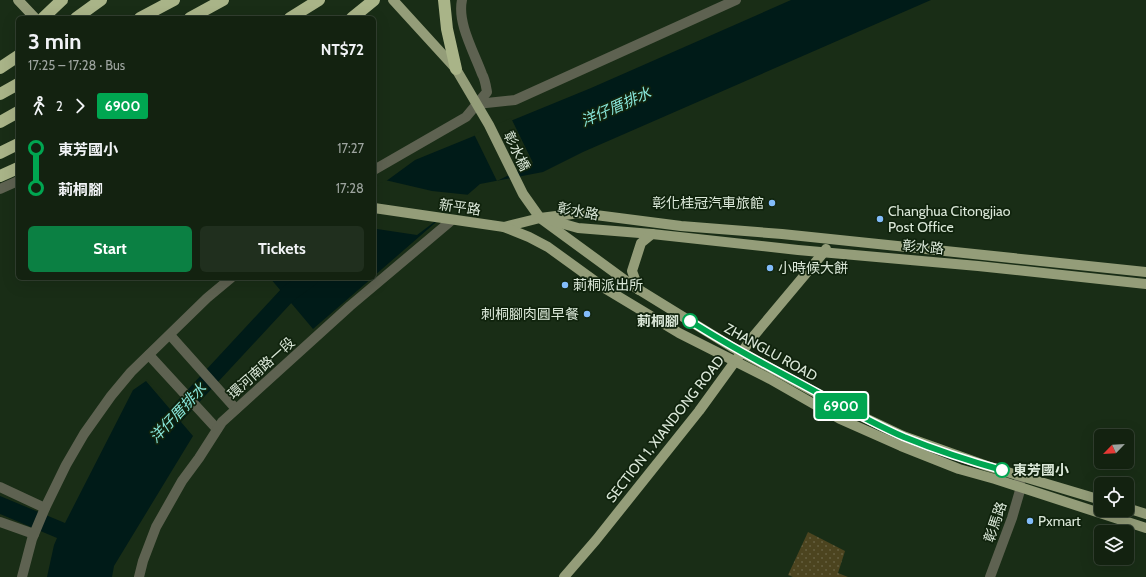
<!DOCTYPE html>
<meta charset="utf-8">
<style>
body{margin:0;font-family:Cabin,"Noto Sans TC",sans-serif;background:#202f1e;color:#f1f3f6;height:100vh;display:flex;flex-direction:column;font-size:15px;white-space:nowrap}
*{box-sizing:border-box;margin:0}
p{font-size:13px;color:#9da49f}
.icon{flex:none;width:22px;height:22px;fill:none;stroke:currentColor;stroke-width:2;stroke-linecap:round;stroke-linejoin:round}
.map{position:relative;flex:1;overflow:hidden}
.panel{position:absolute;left:16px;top:16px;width:360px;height:264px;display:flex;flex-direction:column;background:#132210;border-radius:6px;box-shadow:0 4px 16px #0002,0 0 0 1px #323f30}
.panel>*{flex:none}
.badge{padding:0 8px;border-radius:3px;font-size:14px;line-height:26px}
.needle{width:26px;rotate:245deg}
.controls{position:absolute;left:1094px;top:429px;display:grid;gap:8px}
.controls a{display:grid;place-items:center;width:40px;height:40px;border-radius:6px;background:#132210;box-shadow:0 4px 16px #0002,0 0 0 1px #323f30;font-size:20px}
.map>.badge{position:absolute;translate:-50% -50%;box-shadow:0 0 0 2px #fff}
.legs{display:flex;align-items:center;gap:6px;height:44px;padding:0 12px;font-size:13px}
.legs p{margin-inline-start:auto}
.summary{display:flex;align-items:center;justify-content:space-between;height:68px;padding:0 12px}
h1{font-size:22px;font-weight:700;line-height:30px}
.action{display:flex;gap:8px;margin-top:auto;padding:8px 12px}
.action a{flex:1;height:46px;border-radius:6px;background:#0b8043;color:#fff;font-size:16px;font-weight:700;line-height:46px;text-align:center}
.action a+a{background:#202f1e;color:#f1f3f6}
ul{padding:0 12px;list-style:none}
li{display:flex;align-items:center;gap:14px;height:40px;font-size:15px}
li i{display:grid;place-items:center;width:6px;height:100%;margin:0 5px;background:currentColor}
li i::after{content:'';width:10px;height:10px;margin:-5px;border:3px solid;border-radius:50%;background:#132210}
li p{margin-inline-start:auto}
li:first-child i{background:linear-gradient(#0000 50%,currentColor 0)}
li:last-child i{background:linear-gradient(currentColor 50%,#0000 0)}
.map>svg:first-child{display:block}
.garden{fill:url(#garden-dots)}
.water{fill:#001b18}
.pier{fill:#192d16}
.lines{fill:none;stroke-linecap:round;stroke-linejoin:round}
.river{stroke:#001b18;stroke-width:17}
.minor{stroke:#5e6251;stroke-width:10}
.major{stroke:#949d79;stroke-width:10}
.highway{stroke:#a9b488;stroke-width:12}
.line-1-casing{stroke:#fff;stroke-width:9}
.line-1{stroke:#00a651;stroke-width:6}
.poi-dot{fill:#82bcfa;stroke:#10230d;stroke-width:1.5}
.stop-1-dot{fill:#fff;stroke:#00a651;stroke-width:2}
.labels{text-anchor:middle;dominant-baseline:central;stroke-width:3.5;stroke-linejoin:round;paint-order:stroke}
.street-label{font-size:14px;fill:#dbe8d9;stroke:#10230d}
.poi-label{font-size:14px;fill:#dbe8d9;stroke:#10230d;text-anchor:start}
.stop-label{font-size:14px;font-weight:bold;fill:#dbe8d9;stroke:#10230d;text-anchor:end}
.water-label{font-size:15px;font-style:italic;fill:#89e7db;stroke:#10230d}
</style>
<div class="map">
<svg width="1146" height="577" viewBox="0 0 1146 577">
<defs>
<pattern id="garden-dots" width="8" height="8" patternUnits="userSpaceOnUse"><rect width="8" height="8" fill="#4c441f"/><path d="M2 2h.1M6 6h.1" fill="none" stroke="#655f3f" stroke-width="1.8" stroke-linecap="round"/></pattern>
</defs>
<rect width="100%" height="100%" fill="#192d16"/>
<polygon class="garden" points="808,532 845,551 838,573 848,577 793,577 788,575"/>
<g class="water">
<polygon points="791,0 931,0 583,152 543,172 480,184 374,276 374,190 415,160 591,88"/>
<polygon points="270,278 372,278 313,329"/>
<polygon points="146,381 193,436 114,566 112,577 47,577 54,545 57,538 0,514 0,496 65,523 133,390"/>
</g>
<g class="pier">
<polygon points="511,118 533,163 497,181 474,134"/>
<polygon points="385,180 432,191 470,195 417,235 377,229 374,229 374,188"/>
<polygon points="146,379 148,380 194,434 194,436"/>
</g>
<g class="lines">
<polyline class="river" points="160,432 289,293 310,278"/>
<g class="minor">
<polyline points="477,104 515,100 736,0"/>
<path d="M374,170L466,117L487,92C486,86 485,79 482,74C474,52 457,23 462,0"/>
<polyline points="0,189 18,181"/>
<polyline points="170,335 236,409"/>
<polyline points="149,355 217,429"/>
<polyline points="0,487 45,508"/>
<polyline points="0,522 34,534"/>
<polyline points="22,577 32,539 45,508 66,465 84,434 111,396 131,372 207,298 231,278"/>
<polyline points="139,577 143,561 156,527 182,481 199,458 222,422 350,306 452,220"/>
<polyline points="990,577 1012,518 1021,487 1019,481"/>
</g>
<g class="major">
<polyline points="18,0 35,18"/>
<polyline points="393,0 456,69 489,125 523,194 540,218 633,286 732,347 840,406 903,436 987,466 1101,500"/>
<polyline points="374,208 504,227 540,218 580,213 681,226 782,234 1146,272"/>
<polyline points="546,219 578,228 652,234 798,250 978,266 1146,284"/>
<polyline points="504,227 529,237 548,247 606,289 679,333 770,379 840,419 901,446 959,469 995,479 1146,528"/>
<polyline points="639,290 632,271 641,243 652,234"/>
<polyline points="1127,508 1146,514"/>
<polyline points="564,577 596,540 699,411 752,338 824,252 826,249"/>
</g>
<g class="highway">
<polyline points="444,0 447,29 456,69"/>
<polyline points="43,18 62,0"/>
<polyline points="76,18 101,0"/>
<polyline points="140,18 174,0"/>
<polyline points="190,18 223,0"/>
<polyline points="290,18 319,0"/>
<polyline points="352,18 374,0"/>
<polyline points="0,68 18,56"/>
<polyline points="0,94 18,84"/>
<polyline points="0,122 18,112"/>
<polyline points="0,153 18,144"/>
<polyline points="0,176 18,168"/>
</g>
</g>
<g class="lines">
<g class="line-1-casing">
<path id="line-1" d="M690,321C723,342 756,360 790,378C828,398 865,420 904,437C936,450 969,461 1002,470"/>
</g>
<use href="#line-1" class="line-1"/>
</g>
<g class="poi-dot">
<circle cx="772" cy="203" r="4"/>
<circle cx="880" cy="219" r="4"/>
<circle cx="770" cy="268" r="4"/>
<circle cx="565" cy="285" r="4"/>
<circle cx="587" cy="314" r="4"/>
<circle cx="1030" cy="521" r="4"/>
</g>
<g class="stop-1-dot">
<circle cx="690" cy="321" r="7"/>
<circle cx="1002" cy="470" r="7"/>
</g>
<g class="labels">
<g class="street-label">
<text transform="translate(517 151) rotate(64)">彰水橋</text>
<text transform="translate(460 207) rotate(8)">新平路</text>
<text transform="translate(578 211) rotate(10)">彰水路</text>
<text transform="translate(923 247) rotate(5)">彰水路</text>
<text transform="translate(771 352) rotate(29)">ZHANGLU ROAD</text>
<text transform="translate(261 368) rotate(-42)">環河南路一段</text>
<text transform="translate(665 429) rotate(-52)">SECTION 1, XIANDONG ROAD</text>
<text transform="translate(995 522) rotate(-71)">彰馬路</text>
</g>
<g class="poi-label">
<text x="764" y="203" text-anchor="end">彰化桂冠汽車旅館</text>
<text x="888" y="211">Changhua Citongjiao<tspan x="888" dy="16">Post Office</tspan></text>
<text x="778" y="268">小時候大餅</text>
<text x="573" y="285">莿桐派出所</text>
<text x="579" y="314" text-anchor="end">刺桐腳肉圓早餐</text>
<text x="1038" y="521">Pxmart</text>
</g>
<g class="stop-label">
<text x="679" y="321">莿桐腳</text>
<text x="1013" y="470" text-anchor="start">東芳國小</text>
</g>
<g class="water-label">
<text transform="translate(616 107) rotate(-24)">洋仔厝排水</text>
<text transform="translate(178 413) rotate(-47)">洋仔厝排水</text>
</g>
</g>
</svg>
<div class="controls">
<a><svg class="needle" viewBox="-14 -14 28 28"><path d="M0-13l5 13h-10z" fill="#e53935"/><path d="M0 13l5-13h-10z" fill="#9da49f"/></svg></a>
<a><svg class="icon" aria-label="locate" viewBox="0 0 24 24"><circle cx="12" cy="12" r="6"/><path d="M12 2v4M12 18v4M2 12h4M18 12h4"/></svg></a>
<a><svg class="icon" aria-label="layers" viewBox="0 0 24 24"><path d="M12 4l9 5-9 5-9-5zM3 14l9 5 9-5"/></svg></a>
</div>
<b class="badge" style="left:841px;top:406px;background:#00a651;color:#fff">6900</b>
<section class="panel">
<div class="summary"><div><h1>3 min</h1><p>17:25 – 17:28 · Bus</p></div><b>NT$72</b></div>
<div class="legs"><svg class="icon" aria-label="walk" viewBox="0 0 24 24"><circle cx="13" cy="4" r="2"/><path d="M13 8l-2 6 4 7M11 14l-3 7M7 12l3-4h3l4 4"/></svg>2<svg class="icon" aria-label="forward" viewBox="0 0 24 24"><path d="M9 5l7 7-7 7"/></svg><b class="badge" style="background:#00a651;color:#fff">6900</b></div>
<ul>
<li><i style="color:#00a651"></i><b>東芳國小</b><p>17:27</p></li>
<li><i style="color:#00a651"></i><b>莿桐腳</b><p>17:28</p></li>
</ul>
<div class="action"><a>Start</a><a>Tickets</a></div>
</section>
</div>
